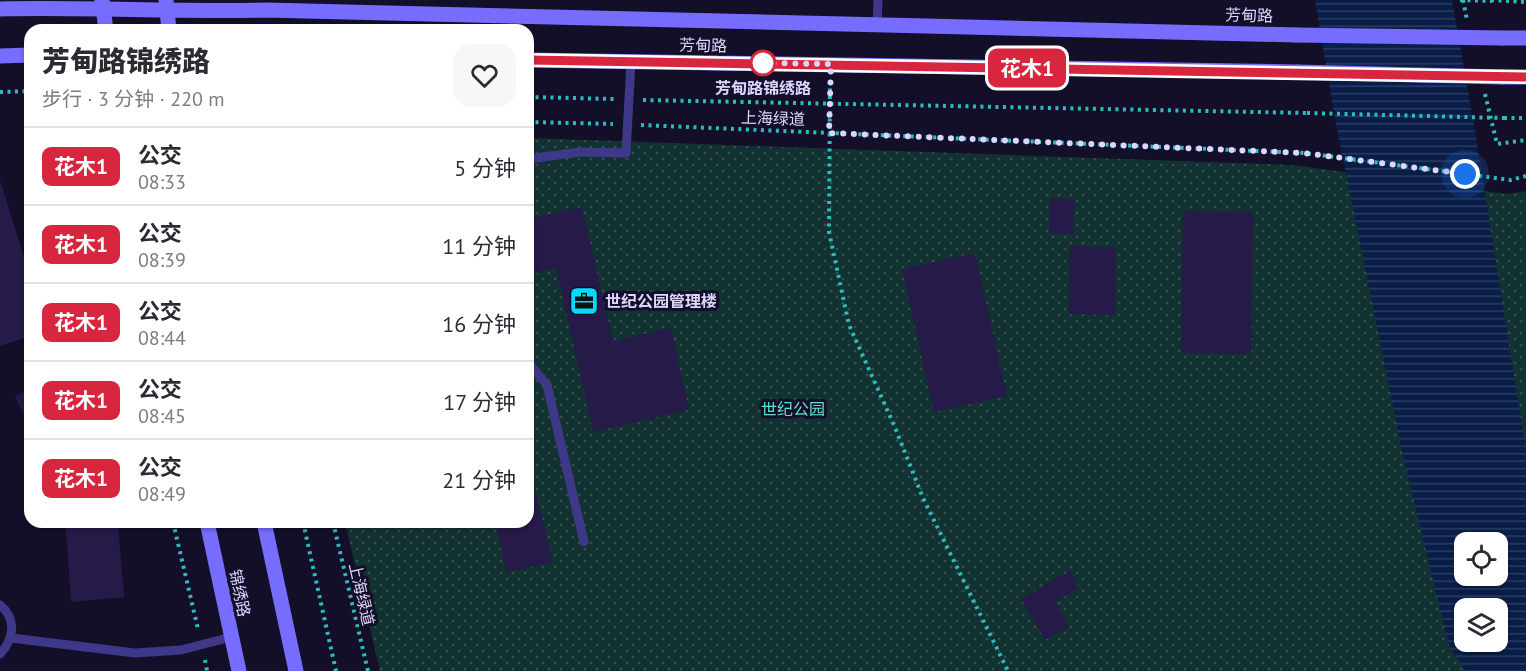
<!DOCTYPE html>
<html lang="zh">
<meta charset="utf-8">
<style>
body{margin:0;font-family:"PT Sans","Noto Sans SC",sans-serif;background:#f7f7f7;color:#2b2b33;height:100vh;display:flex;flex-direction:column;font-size:22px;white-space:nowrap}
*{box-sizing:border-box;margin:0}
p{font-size:20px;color:#7c7c81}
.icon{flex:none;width:33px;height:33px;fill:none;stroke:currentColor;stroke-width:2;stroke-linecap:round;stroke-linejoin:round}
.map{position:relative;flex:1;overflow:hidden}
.sheet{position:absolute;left:24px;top:24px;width:510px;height:504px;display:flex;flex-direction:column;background:#fff;border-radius:18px;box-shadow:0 2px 4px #0004}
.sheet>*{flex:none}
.badge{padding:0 12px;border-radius:9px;font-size:21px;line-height:39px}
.buttons{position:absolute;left:1454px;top:532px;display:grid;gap:12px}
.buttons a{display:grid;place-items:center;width:54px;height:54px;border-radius:12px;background:#fff;box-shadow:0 2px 4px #0004;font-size:30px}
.you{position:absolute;width:30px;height:30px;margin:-15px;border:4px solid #fff;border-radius:50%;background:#1a73e8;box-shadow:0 0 0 9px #1a73e833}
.map>.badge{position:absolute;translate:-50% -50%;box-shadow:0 0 0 3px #fff}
.round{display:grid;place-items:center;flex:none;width:63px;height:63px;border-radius:18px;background:#f7f7f7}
.head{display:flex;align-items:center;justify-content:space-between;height:102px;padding:0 18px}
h1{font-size:28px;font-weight:800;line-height:45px}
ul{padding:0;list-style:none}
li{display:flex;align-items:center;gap:18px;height:78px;padding:0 18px;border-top:2px solid #e1e1e2}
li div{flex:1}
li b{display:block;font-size:22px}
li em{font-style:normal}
li .badge{min-width:66px;font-weight:700;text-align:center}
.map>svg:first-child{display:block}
.park{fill:url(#park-dots);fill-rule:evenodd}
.water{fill:url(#water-rules);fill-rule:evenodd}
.building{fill:#261a49}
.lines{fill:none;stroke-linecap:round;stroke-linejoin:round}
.path{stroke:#2cbdba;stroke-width:4;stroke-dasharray:3 4.5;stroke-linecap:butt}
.lane{stroke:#3f3888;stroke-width:9}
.secondary{stroke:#766dff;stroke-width:15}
.path-bridge{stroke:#2cbdba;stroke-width:4;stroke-dasharray:3 4.5;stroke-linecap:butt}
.secondary-bridge{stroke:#766dff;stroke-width:15}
.line-casing{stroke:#fff;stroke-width:14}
.line{stroke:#d7263d;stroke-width:9}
.walk{stroke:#dcd6ff;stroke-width:6;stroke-dasharray:0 10.8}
.stop-dot{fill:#fff;stroke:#d7263d;stroke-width:3}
.labels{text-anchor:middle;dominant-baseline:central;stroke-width:6;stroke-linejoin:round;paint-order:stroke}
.street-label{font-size:16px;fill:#dcd6ff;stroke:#140f28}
.stop-label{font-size:16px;font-weight:bold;fill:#dcd6ff;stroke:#140f28}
.poi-label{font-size:16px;font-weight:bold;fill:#dcd6ff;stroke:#140f28;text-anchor:start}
.park-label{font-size:16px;fill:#5de4c8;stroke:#140f28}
</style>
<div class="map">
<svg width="1526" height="671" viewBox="0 0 1526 671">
<defs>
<pattern id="park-dots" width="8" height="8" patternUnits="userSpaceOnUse" patternTransform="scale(1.5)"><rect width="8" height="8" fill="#123232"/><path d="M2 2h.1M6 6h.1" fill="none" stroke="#344f51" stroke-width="1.8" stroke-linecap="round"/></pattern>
<pattern id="water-rules" width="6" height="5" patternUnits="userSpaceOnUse" patternTransform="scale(1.5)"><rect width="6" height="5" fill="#091d47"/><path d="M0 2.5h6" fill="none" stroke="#2c3d63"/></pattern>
</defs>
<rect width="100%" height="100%" fill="#140f28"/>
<path class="park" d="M528,138L1292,165L1507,194L1526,191V671H380L345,522H528ZM1464,543H1497V576H1464ZM1464,609H1497V642H1464Z"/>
<path class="water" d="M1315,0H1452L1474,125L1526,450V671H1466L1449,646L1403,456L1336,124ZM1464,543H1497V576H1464ZM1464,609H1497V642H1464Z"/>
<g class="building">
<polygon points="0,180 30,277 30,336 0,346"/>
<polygon points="1050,198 1074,199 1073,234 1049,233"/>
<polygon points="582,207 613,341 671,328 689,410 593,432 556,268 528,275 528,219"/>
<polygon points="1183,211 1253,212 1251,354 1181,353"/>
<polygon points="1070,246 1116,247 1115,315 1069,314"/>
<polygon points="975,253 1007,396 934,412 902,269"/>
<polygon points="30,389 30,428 15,396"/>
<polygon points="528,462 553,562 507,573 495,522 528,522"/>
<polygon points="63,522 101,522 101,527 118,526 124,597 71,602 66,530"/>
<polygon points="1070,571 1079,588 1055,602 1069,626 1045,640 1021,599"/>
</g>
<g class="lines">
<g class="path">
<polyline points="1463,0 1467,20"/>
<polyline points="1491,0 1526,2"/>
<polyline points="830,81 829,232 849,325 894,425 923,498 1008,671"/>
<polyline points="0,92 30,91"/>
<polyline points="1485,94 1497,144 1526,140"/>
<polyline points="528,97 614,99"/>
<polyline points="643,100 1307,113"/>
<polyline points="1504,118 1526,118"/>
<polyline points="528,122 613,124"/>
<polyline points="641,125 1304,153 1511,180 1526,176"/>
<polyline points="173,522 198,629"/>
<polyline points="303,522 336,671"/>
<polyline points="333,522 368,671"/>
<polyline points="205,660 207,671"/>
</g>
<g class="lane">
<polyline points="877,25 878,0"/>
<polyline points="528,159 580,152 626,153 631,62"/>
<polyline points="528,362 547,385 584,542"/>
<path d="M0,605C17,619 14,639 0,654"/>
<polyline points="11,638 135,653 181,650 231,637"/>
</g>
<g class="secondary">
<polyline points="102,0 106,30"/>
<polyline points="166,0 169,30"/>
<path d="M0,9C88,7 176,12 265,10L1296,35"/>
<polyline points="1502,38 1526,38"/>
<polyline points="0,56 30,55"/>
<polyline points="528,60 1297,72"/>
<polyline points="1502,77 1526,77"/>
<polyline points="207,522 239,671"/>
<polyline points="264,522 296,671"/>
</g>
<g class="path-bridge">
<polyline points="1460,0 1492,1"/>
<polyline points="1307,113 1504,118"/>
</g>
<g class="secondary-bridge">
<polyline points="1296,35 1502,38"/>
<polyline points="1297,72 1502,77"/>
</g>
</g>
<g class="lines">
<g class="line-casing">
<polyline id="line" points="528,60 1526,77"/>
</g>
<use href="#line" class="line"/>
<polyline class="walk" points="763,63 831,64 829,133 1304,153 1465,174"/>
</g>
<defs>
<g id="office-square" transform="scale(1.5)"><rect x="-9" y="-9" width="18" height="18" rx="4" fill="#02dbff" stroke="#140f28"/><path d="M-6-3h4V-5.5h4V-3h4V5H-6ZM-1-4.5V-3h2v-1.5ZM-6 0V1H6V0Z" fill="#111"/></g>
</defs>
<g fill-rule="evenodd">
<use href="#office-square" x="584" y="301"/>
</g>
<circle class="stop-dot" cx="763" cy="63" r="12"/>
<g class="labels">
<g class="street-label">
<text transform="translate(1249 15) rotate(1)">芳甸路</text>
<text transform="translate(703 45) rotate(1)">芳甸路</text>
<text transform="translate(773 118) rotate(2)">上海绿道</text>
<text transform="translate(240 593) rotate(78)">锦绣路</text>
<text transform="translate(362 594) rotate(77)">上海绿道</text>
</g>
<g class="stop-label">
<text x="763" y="88">芳甸路锦绣路</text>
</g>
<g class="poi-label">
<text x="605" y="301">世纪公园管理楼</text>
</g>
<g class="park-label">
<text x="793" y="409">世纪公园</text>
</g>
</g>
</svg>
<div class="buttons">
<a><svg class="icon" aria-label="locate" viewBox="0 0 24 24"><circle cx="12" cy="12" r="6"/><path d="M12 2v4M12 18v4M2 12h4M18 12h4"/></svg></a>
<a><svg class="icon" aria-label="layers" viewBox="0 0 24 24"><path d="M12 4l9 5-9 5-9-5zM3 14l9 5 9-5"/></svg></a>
</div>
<div class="you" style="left:1465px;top:174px"></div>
<b class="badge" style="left:1027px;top:68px;background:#d7263d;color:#fff">花木1</b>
<section class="sheet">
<div class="head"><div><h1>芳甸路锦绣路</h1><p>步行 · 3 分钟 · 220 m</p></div><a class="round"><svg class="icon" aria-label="heart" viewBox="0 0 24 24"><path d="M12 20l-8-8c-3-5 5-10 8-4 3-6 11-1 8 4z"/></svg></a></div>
<ul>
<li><span class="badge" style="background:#d7263d;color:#fff">花木1</span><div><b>公交</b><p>08:33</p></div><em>5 分钟</em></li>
<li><span class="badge" style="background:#d7263d;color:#fff">花木1</span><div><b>公交</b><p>08:39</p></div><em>11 分钟</em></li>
<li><span class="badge" style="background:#d7263d;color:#fff">花木1</span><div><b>公交</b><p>08:44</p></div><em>16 分钟</em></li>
<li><span class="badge" style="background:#d7263d;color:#fff">花木1</span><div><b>公交</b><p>08:45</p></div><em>17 分钟</em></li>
<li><span class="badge" style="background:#d7263d;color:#fff">花木1</span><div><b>公交</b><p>08:49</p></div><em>21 分钟</em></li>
</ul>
</section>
</div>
